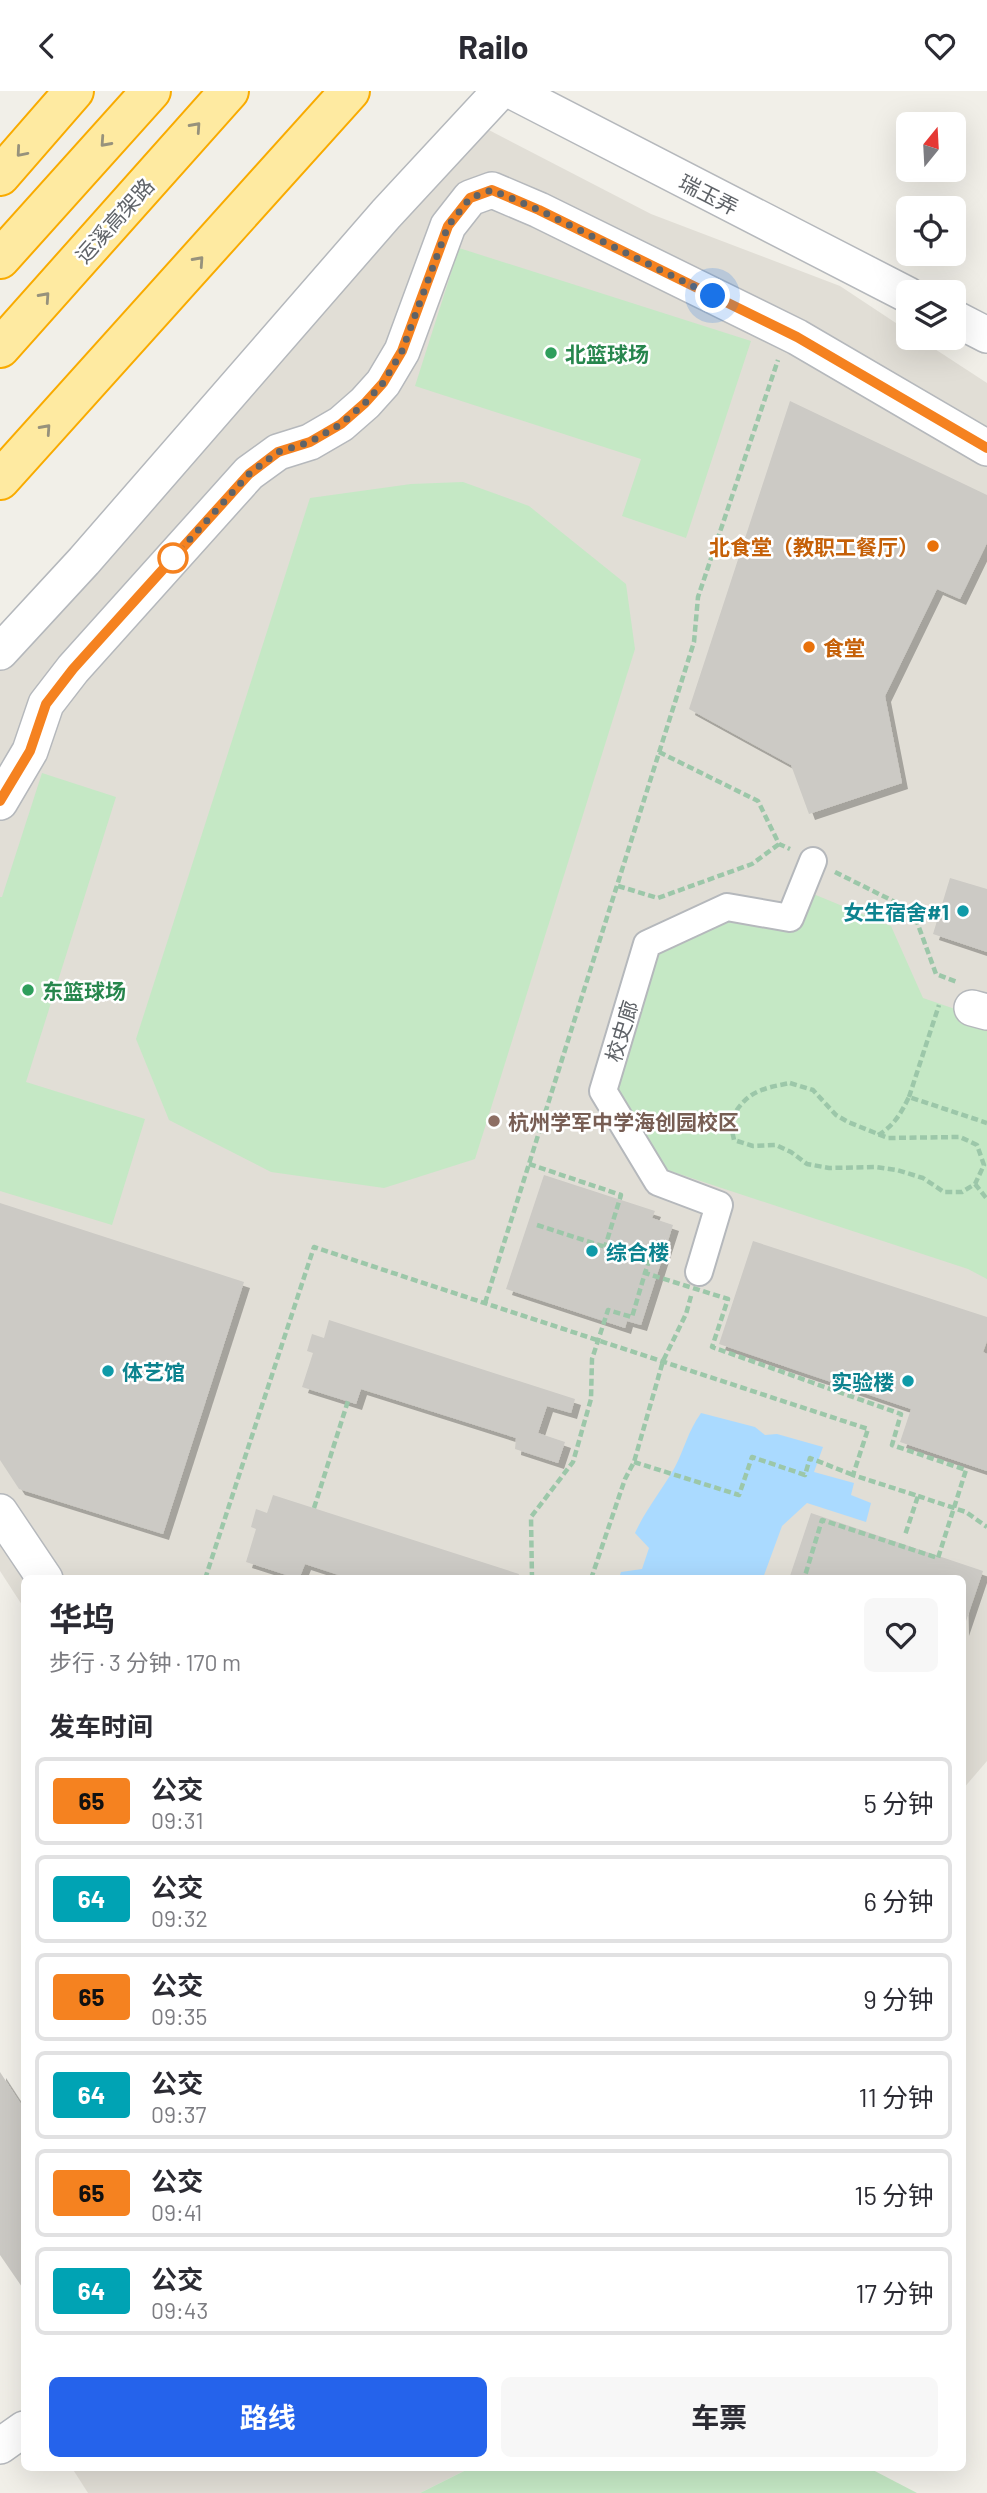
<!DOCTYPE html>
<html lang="zh">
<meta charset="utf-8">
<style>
body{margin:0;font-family:Barlow,"Noto Sans SC",sans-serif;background:#f7f7f7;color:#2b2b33;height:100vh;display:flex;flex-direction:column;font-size:26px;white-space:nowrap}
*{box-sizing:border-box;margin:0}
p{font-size:23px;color:#7c7c81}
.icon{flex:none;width:38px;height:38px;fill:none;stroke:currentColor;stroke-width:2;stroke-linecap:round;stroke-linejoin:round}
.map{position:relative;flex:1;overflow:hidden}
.side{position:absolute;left:21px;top:1484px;width:945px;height:896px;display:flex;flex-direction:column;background:#fff;border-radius:10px;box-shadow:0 7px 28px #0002}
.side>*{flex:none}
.badge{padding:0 14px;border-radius:5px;font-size:24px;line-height:46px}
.needle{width:46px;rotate:18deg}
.controls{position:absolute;left:896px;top:21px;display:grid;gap:14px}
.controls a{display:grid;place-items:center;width:70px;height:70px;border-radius:10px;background:#fff;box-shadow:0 7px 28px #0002;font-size:35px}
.you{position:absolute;width:35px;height:35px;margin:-18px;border:5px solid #fff;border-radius:50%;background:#1a73e8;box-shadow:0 0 0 10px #1a73e833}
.map>.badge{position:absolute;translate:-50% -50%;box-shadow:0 0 0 4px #fff}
h2{padding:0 28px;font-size:26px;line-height:63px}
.round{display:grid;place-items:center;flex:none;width:74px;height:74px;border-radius:10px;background:#f7f7f7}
.overview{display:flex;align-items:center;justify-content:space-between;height:119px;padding:0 28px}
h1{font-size:33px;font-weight:700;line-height:52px}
.button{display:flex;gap:14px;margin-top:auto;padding:14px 28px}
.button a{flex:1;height:80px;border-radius:10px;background:#2563eb;color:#fff;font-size:28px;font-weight:700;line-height:80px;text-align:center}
.button a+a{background:#f7f7f7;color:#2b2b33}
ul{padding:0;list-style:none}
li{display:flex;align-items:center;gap:21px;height:88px;margin:0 14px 10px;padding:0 14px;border:4px solid #e1e1e2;border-radius:10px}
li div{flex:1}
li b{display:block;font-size:26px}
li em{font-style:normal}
li .badge{min-width:77px;font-weight:700;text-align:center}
header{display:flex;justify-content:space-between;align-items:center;height:91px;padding:0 28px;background:#fff;font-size:32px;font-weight:700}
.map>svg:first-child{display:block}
.education{fill:#e1ded6}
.green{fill:#c5e8c5}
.water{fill:#aadaff}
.building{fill:#cccac5;filter:url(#shadow)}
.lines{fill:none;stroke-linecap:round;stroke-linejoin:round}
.pedestrian-casing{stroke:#b5b8bc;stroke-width:30}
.minor-casing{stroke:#b5b8bc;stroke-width:38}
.trunk-casing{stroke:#f9ab00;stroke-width:42}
.path{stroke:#9cc7a9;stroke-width:4.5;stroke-dasharray:7 3.5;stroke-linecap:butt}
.pedestrian{stroke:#fff;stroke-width:26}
.minor{stroke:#fff;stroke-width:35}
.trunk{stroke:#feeaa1;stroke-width:38}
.path-bridge{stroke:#9cc7a9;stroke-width:4.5;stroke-dasharray:7 3.5;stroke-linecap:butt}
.oneway{stroke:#97927c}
.line-casing{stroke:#fff;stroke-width:16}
.line{stroke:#f58220;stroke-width:10}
.walk{stroke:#5f6368;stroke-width:7;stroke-dasharray:0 12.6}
.leisure-dot{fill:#2e9e5b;stroke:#fff;stroke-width:2.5}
.food-dot{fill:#e8710a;stroke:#fff;stroke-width:2.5}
.stop-dot{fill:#fff;stroke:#f58220;stroke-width:3.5}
.culture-dot{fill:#0f9aa8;stroke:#fff;stroke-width:2.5}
.education-dot{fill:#8d6e63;stroke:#fff;stroke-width:2.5}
.labels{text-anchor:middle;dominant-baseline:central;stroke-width:5;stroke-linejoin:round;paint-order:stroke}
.street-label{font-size:21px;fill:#5f6368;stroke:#fff}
.leisure-label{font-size:21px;font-weight:bold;fill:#27864d;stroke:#fff;text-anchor:start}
.food-label{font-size:21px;font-weight:bold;fill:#c56008;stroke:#fff;text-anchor:end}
.culture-label{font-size:21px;font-weight:bold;fill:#0d838f;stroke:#fff;text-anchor:end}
.education-label{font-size:21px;font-weight:bold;fill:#785e54;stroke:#fff;text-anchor:start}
</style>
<header><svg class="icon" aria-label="back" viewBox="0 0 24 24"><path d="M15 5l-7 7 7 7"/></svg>Railo<svg class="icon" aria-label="heart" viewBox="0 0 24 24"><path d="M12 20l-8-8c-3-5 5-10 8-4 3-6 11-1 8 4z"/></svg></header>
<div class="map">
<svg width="987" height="2402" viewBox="0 0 987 2402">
<defs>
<filter id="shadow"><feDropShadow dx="6" dy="6" stdDeviation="0" flood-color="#0004"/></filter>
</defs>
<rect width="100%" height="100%" fill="#f1efe8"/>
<g class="education">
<polygon points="485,37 651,123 840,195 908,240 908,247 918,247 987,292 987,1670 963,1698 962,1488 24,1488 24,1517 0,1480 0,580"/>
<polygon points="72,2377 470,2377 420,2402 88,2402"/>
</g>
<g class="green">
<polygon points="459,157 751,250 686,447 622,425 641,368 415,295"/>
<polygon points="463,391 529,415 626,493 635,558 475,1068 384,1097 271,1081 169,1029 136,948 310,407 411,393"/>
<polygon points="42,682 116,706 26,991 145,1028 112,1134 0,1100 0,806 2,806"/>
<polygon points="806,800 891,835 923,907 987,929 987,1188 968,1178 661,1077 611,993 653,860 729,823 791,836"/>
<polygon points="470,2377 869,2377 917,2402 420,2402"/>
</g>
<path class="water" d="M701,1322L755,1336L765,1344L777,1343L823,1356L814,1381L854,1392L851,1404L871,1412L866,1431L807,1412L782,1435L763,1487H619L621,1481L642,1478L649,1457L635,1442C646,1418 662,1399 675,1376C685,1357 687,1342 701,1322Z"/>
<g class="building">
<polygon points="790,310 987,404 987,452 960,508 937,498 885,605 902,692 809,723 791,674 689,618"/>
<polygon points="950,787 987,798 987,861 933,843"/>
<polygon points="544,1084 655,1120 652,1127 673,1134 641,1234 627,1230 625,1237 506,1198"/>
<polygon points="0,1112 244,1191 163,1443 19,1398 0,1369"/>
<polygon points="753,1150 987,1226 987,1250 983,1261 987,1263 987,1380 900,1351 911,1318 719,1253"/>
<polygon points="329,1229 575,1308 571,1322 547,1315 538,1342 565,1351 558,1372 515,1358 516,1347 361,1298 356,1313 302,1296 313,1262 307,1260 312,1243 324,1247"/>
<polygon points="273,1404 519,1483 517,1488 351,1488 305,1473 299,1488 246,1471 256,1438 251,1436 256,1418 267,1422"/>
<polygon points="811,1422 983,1480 963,1539 962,1488 789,1488"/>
<polygon points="0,1981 24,2018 24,2194 22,2196 0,2164"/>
</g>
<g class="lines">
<g class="pedestrian-casing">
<polyline id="pedestrian" points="699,1181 719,1114 658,1091 603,1000 647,853 727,816 790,827 813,770"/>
</g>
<g class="minor-casing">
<g id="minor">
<polyline points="512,0 908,204"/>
<polyline points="954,227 987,244"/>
<polyline points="0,561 84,470 386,123 500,0"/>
<polyline points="0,711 30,660 46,613 73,578 249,382 278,361 310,351 341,333 365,312 383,292 402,260 448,135 470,107 492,99 539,119 797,246 987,357"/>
<polyline points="972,917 987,921"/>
<polyline points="0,1421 45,1488"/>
<polyline points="0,2355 24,2338"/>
</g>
</g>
<g class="trunk-casing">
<g id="trunk">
<polyline points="0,85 74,0"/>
<polyline points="0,168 151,0"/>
<polyline points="0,257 229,0"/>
<polyline points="0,389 350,0"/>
</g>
</g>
<g class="path">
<polyline points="659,661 758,710 779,753 790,758"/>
<polyline points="835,781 913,820 936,883 957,891"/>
<polyline points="618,795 658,807 752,773 779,753"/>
<path d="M790,992L813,999L836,1024L848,1031L888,1047L960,1046L977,1054L984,1074L975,1093L962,1101H944L923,1087L897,1079L876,1076L829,1077L807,1073L791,1061L776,1054L753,1055L734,1049L730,1030C746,1001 759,998 790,992Z"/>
<polyline points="909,1006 939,914"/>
<path d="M878,1044C894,1035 901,1022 909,1006L987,1032"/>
<polyline points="529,1073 621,1104 605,1156"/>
<polyline points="975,1093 987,1108"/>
<polyline points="537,1134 649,1170 645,1182"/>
<polyline points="485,1212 694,551 698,506 778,269"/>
<polyline points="634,1371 739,1404 752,1366 805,1384 810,1367 853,1384"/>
<polyline points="918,1405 966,1421 987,1436"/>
<polyline points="314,1417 348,1310"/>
<polyline points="205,1488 314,1156 868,1338 853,1384 918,1405 905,1444"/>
<polyline points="289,1488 290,1485"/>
<polyline points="591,1488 625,1388 634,1371 663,1270 686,1223 691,1205"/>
</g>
<use href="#pedestrian" class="pedestrian"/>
<use href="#minor" class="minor"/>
<use href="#trunk" class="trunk"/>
<polyline class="path-bridge" points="532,1488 531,1426 573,1371 591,1308 592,1268 608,1219 632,1226 645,1182 728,1208 712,1256 901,1323 892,1354 966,1379 938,1467 822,1429 804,1488"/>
</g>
<defs><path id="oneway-chevron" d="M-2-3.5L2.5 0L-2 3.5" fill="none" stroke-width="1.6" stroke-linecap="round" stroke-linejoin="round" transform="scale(1.75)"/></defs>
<g class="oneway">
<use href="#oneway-chevron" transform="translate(196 36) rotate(-48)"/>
<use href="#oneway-chevron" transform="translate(105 51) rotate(132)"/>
<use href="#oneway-chevron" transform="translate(21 61) rotate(131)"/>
<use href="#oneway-chevron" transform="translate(199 170) rotate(-48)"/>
<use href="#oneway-chevron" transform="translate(45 206) rotate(-48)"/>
<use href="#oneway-chevron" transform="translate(46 338) rotate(-48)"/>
</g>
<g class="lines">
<g class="line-casing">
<polyline id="line" points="0,710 30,660 46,613 73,578 249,383 278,361 310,351 341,333 365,312 383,292 402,260 448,135 470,107 492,99 539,119 797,246 987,357"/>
</g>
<use href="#line" class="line"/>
<polyline class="walk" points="173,467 249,383 278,361 310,351 341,333 365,312 383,292 402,260 448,135 470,107 492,99 539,119 713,205"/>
</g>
<g class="leisure-dot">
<circle cx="551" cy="262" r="7"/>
<circle cx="28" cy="899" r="7"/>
</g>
<g class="food-dot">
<circle cx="933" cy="455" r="7"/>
<circle cx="809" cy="556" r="7"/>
</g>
<circle class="stop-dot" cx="173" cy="467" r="14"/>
<g class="culture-dot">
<circle cx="963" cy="820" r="7"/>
<circle cx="592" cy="1160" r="7"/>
<circle cx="108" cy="1280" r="7"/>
<circle cx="908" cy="1290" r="7"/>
</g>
<circle class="education-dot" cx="494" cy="1030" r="7"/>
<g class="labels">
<g class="street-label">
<text transform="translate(709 103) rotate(27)">瑞玉弄</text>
<text transform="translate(114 129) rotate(-48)">运溪高架路</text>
<text transform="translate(621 940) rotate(-73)">校史廊</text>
</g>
<g class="leisure-label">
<text x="565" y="262">北篮球场</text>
<text x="42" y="899">东篮球场</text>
</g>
<g class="food-label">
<text x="919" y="455">北食堂（教职工餐厅）</text>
<text x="823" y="556" text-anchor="start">食堂</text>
</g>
<g class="culture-label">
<text x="949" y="820">女生宿舍#1</text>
<text x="606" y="1160" text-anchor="start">综合楼</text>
<text x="122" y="1280" text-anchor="start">体艺馆</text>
<text x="894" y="1290">实验楼</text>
</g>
<g class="education-label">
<text x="508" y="1030">杭州学军中学海创园校区</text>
</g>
</g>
</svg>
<div class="controls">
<a><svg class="needle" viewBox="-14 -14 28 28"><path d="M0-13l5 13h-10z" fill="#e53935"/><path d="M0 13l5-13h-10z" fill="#7c7c81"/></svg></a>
<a><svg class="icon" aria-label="locate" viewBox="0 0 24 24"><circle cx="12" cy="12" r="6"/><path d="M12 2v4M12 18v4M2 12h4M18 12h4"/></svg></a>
<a><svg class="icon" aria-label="layers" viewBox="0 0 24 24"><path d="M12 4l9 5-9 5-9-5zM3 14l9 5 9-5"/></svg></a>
</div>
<div class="you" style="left:713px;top:205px"></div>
<section class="side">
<div class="overview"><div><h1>华坞</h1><p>步行 · 3 分钟 · 170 m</p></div><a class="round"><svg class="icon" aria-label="heart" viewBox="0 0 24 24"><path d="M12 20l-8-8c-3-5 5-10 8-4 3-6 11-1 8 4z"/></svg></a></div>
<h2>发车时间</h2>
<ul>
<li><span class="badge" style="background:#f58220;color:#111">65</span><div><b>公交</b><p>09:31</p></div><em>5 分钟</em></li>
<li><span class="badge" style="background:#00a3b4;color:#fff">64</span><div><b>公交</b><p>09:32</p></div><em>6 分钟</em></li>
<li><span class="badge" style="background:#f58220;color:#111">65</span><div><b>公交</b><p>09:35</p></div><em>9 分钟</em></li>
<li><span class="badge" style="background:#00a3b4;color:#fff">64</span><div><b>公交</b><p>09:37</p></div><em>11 分钟</em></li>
<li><span class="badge" style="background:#f58220;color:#111">65</span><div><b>公交</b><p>09:41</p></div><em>15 分钟</em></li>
<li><span class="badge" style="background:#00a3b4;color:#fff">64</span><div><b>公交</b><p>09:43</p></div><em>17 分钟</em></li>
</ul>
<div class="button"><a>路线</a><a>车票</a></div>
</section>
</div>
